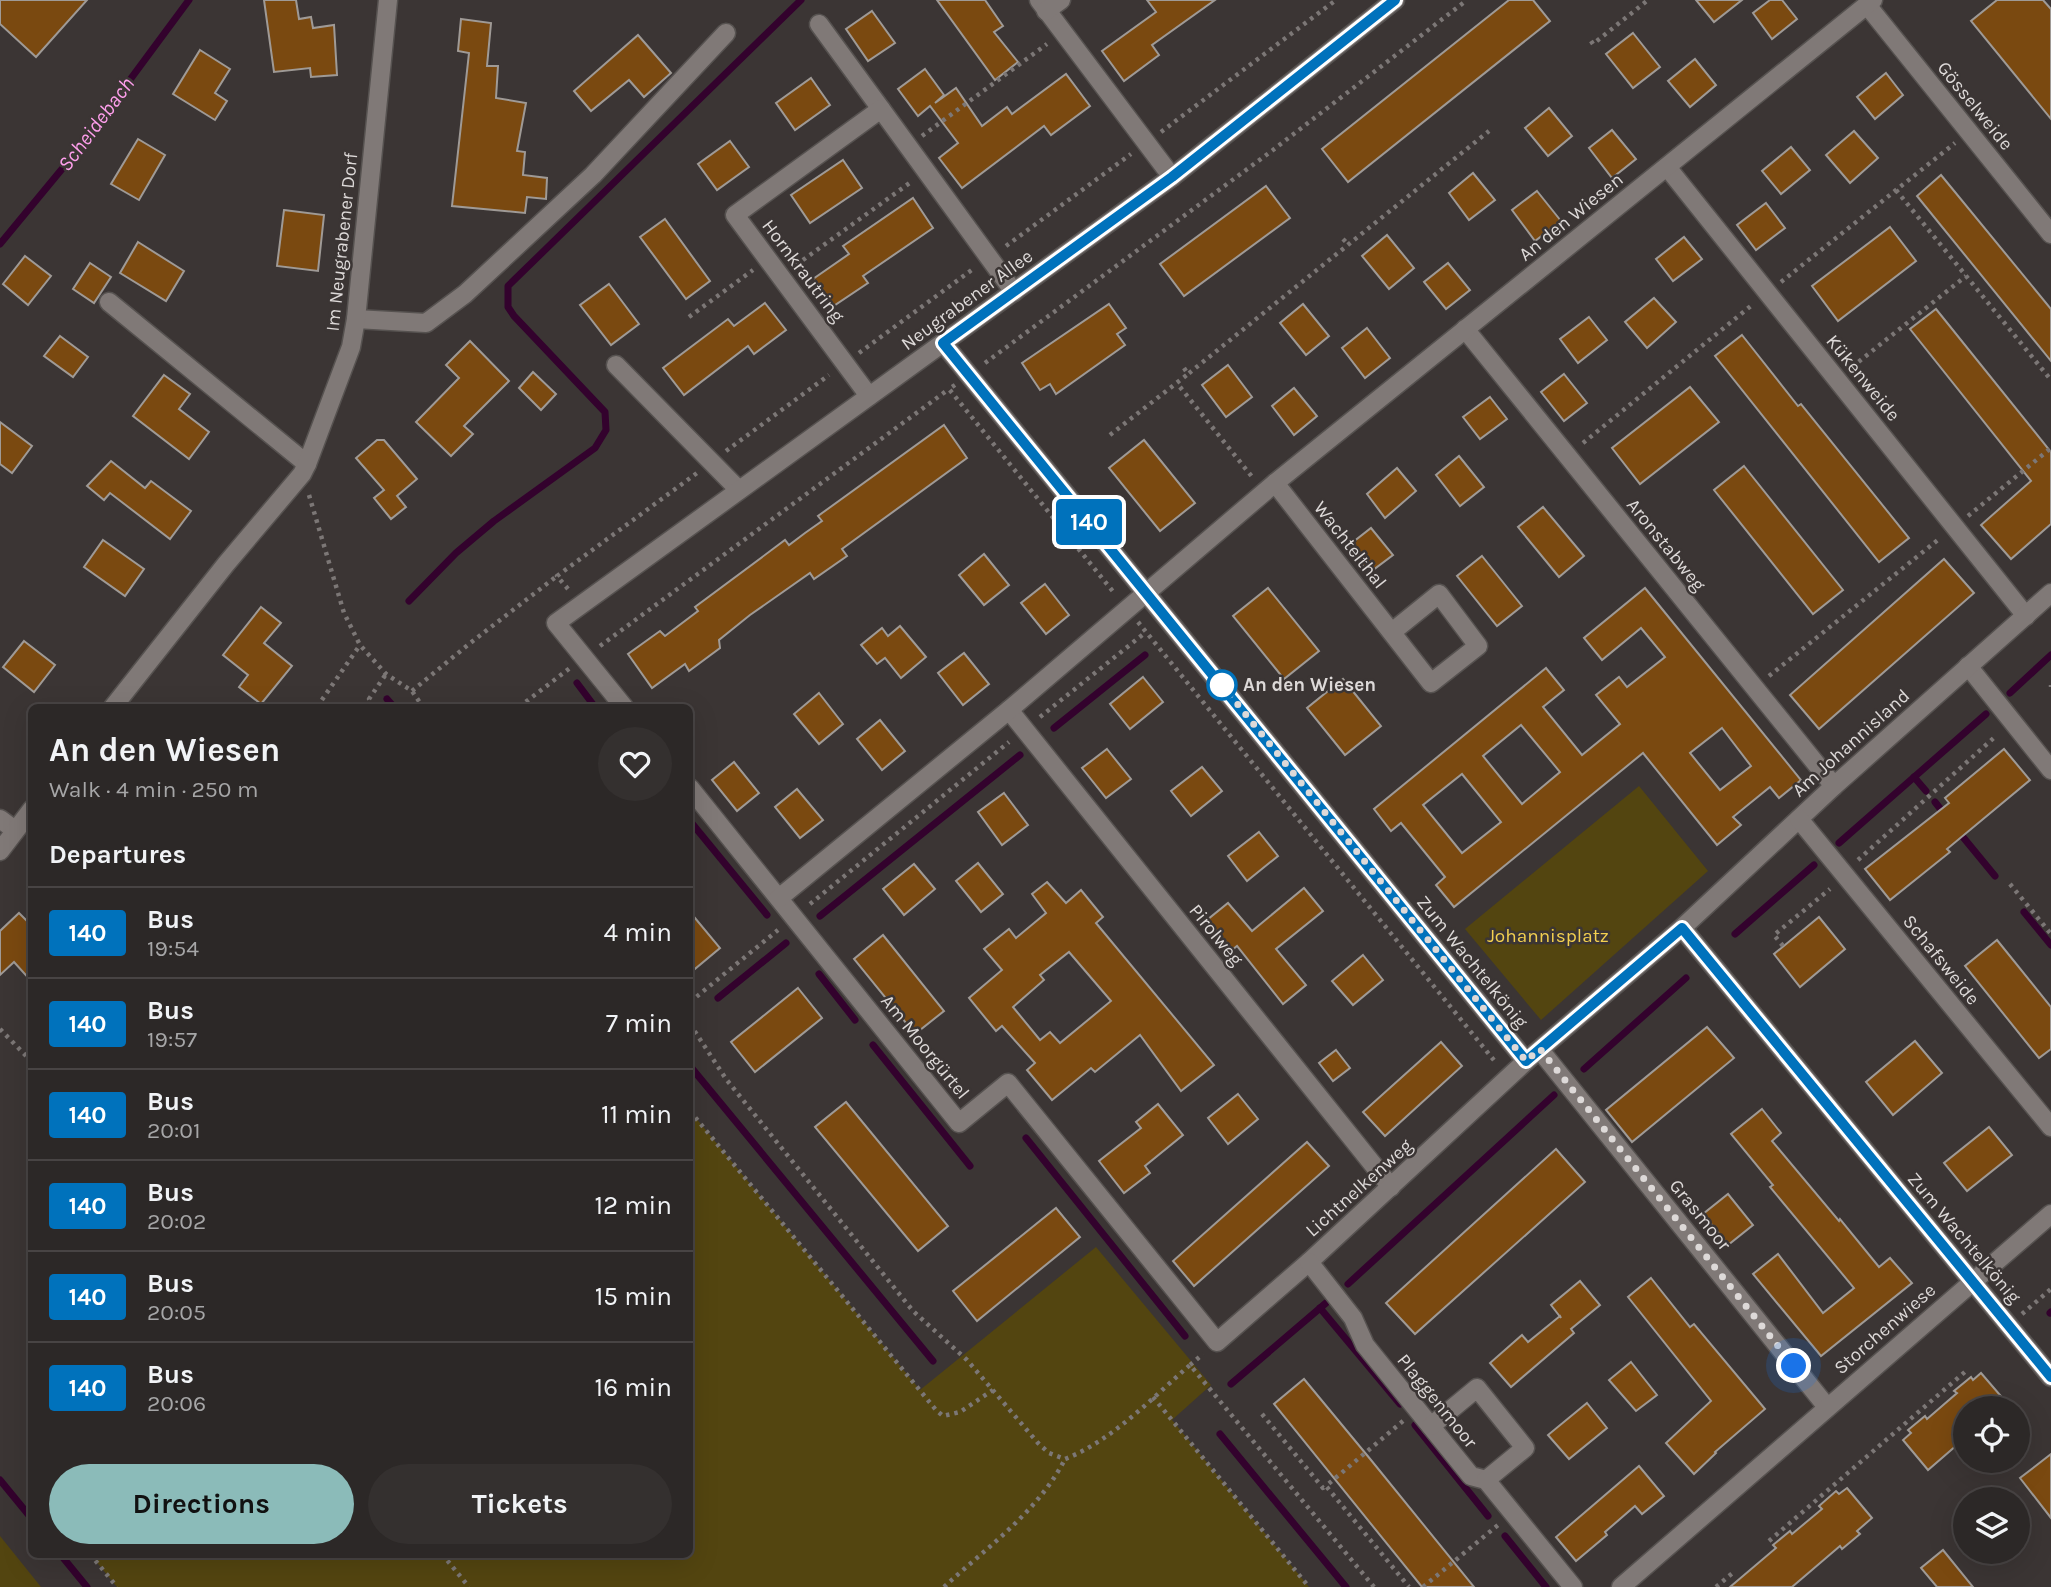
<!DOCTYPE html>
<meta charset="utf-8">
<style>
body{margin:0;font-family:Karla,sans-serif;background:#34302f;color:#f1f3f6;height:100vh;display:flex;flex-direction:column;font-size:26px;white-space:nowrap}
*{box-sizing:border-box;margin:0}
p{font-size:23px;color:#a6a6a7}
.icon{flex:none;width:38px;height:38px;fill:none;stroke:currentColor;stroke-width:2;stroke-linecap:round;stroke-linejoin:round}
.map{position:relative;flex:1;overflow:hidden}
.side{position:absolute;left:28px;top:704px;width:665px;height:854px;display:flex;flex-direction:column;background:#2c2827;border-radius:10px;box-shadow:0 7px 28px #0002,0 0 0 2px #484444}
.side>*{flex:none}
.badge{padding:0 14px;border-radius:5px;font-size:24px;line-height:46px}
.buttons{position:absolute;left:1953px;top:1396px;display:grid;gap:14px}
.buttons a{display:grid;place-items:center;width:77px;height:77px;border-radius:50%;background:#2c2827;box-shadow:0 7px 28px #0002,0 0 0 2px #484444;font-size:35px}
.you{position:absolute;width:35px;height:35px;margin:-18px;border:5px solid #fff;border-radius:50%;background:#1a73e8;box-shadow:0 0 0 10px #1a73e833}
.map>.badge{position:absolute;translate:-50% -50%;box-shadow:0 0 0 4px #fff}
h2{padding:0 21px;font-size:26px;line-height:63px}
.round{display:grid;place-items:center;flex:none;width:74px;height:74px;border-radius:37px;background:#34302f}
.overview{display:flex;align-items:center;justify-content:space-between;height:119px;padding:0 21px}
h1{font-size:33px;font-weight:700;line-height:52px}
.cta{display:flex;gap:14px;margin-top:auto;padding:14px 21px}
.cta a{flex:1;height:80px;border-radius:42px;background:#8bbbb9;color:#111;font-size:28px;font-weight:700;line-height:80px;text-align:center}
.cta a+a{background:#34302f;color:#f1f3f6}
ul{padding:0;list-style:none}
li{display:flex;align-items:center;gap:21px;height:91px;padding:0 21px;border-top:2px solid #484444}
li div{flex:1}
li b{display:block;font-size:26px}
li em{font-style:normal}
li .badge{min-width:77px;font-weight:700;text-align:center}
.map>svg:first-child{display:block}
.green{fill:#534510}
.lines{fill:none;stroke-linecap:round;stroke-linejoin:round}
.stream{stroke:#33022d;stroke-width:7}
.building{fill:#7a4910;stroke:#9f9a96;stroke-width:2;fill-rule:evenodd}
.minor-casing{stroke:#565250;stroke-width:21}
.path{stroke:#7c7776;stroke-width:4.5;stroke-dasharray:3.5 5;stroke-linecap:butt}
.minor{stroke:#807977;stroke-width:18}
.line-casing{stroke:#fff;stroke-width:16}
.line{stroke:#0072bc;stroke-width:10}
.walk{stroke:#ddd9d8;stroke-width:7;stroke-dasharray:0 12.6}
.stop-dot{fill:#fff;stroke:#0072bc;stroke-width:3.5}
.labels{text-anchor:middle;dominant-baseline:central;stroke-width:5;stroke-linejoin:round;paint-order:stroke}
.street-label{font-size:19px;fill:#ddd9d8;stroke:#3b3534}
.stop-label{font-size:19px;font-weight:bold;fill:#ddd9d8;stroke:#3b3534;text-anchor:start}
.park-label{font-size:19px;fill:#f3d04f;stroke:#3b3534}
.water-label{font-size:21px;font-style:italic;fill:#fd9eeb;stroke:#3b3534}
</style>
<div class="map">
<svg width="2051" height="1587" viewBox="0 0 2051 1587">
<rect width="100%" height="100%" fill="#3b3534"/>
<g class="green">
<polygon points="1639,786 1708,871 1541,1020 1465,929"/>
<polygon points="690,1111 920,1390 1096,1247 1211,1385 1172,1420 1309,1587 117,1587 90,1554 690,1554"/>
<polygon points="0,1536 41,1587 0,1587"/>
</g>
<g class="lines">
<g class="stream">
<polyline points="0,244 81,146 189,0"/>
<polyline points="409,601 456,553 494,521 595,448 606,430 605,412 514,316 508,307 508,286 801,0"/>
<polyline points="577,683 595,707"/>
<polyline points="2010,693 2051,655"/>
<polyline points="387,699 394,707"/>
<polyline points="1054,728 1145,655"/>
<polyline points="1914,777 1926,791"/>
<polyline points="1935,802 1946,816"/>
<polyline points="690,821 767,915"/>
<polyline points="1958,831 1995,876"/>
<polyline points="1839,843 1986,714"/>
<polyline points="2024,912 2051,945"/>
<polyline points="820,916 1020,755"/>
<polyline points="1735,934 1814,865"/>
<polyline points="819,974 855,1020"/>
<polyline points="718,998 786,943"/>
<polyline points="873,1045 970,1166"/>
<polyline points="690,1066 933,1361"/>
<polyline points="1584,1069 1686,978"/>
<polyline points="1026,1138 1185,1336"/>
<polyline points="1348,1284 1554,1095"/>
<polyline points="1320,1308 1400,1404"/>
<polyline points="2050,1313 2051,1312"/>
<polyline points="1231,1384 1326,1303"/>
<polyline points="1415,1425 1488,1516"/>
<polyline points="1220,1434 1346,1587"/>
<polyline points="0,1480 32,1519"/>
<polyline points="1505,1536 1546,1587"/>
<polyline points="60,1554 87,1587"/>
</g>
</g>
<g class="building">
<polygon points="0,0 87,0 36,57 0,24"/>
<polygon points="264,0 296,0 299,19 311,17 313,28 334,25 337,75 311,77 310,68 274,72"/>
<polygon points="937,0 985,0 1003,26 994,32 1018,62 995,80"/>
<polygon points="1147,0 1215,0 1152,45 1159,55 1124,81 1102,51 1156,12"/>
<polygon points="1509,0 1533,0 1550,21 1348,182 1322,149"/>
<polygon points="1696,0 1742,0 1714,22"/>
<polygon points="1770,0 1782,0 1797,19 1772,39 1753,13"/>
<polygon points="1997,0 2043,0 2051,9 2051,119 1971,21"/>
<polygon points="872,11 895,43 868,61 846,29"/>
<polygon points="461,19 491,23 487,66 498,66 496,98 526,103 517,151 525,152 523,175 547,178 546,199 527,197 525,213 452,206 469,53 458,51"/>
<polygon points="1633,33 1660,67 1633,88 1606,54"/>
<polygon points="638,35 671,73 644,97 629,80 591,111 574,91"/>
<polygon points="200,50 230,69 215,93 227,101 215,120 173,94"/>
<polygon points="1695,59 1716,85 1690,107 1668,81"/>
<polygon points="925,69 944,95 935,103 956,88 982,126 1007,107 1012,114 1066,74 1090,106 1051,135 1044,126 962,188 939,158 958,143 930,106 918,116 898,89"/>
<polygon points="1886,73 1903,95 1875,119 1857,97"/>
<polygon points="811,78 830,105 795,130 776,103"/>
<polygon points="1549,108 1572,136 1548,156 1525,128"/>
<polygon points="1612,130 1636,159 1612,178 1589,148"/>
<polygon points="1854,131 1878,158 1850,183 1826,155"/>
<polygon points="138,139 165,155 139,200 111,184"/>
<polygon points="730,141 749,167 717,190 698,164"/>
<polygon points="1791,147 1810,170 1781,194 1762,171"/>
<polygon points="843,160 862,188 810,223 791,195"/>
<polygon points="1473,173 1495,200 1469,220 1449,193"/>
<polygon points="1941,175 2051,309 2051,361 1917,196"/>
<polygon points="1266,186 1290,218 1184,296 1160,264"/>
<polygon points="1537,191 1561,221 1535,241 1512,210"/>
<polygon points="913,198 933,228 863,276 868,283 832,307 813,279 849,254 843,246"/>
<polygon points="1766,203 1785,228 1756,250 1737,225"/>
<polygon points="284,210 324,215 318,271 277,266"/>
<polygon points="665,219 710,281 686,299 640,237"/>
<polygon points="1890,227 1916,261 1838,321 1812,286"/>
<polygon points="1387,235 1414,268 1389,289 1362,256"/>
<polygon points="1684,237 1702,259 1673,281 1656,259"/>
<polygon points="138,242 184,271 166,301 120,273"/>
<polygon points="25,256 51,276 28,305 3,284"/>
<polygon points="90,263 111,277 94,303 73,289"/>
<polygon points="1448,263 1470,290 1446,309 1424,282"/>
<polygon points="609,284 639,324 611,345 580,305"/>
<polygon points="1654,298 1676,322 1647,348 1625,322"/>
<polygon points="765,303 786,330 754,354 748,346 684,395 663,368 728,319 734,326"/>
<polygon points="1109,304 1126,328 1117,334 1125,345 1056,394 1050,384 1040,390 1022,363"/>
<polygon points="1303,304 1329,336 1306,355 1280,323"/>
<polygon points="1936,309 2051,452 2051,524 2011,559 1981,525 2031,481 1910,329"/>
<polygon points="1589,317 1607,340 1578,363 1560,339"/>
<polygon points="1367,328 1390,358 1365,378 1342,348"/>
<polygon points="1742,335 1798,406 1801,404 1909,538 1879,562 1715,356"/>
<polygon points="60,336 88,357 73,377 44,356"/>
<polygon points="470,341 509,381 464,426 473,434 451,456 416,422 459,378 446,365"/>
<polygon points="1228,365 1252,397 1226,417 1202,385"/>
<polygon points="533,372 556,394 541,410 519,388"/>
<polygon points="1564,374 1587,403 1564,421 1541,392"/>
<polygon points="164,375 190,394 179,409 209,432 189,459 133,416"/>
<polygon points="1690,387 1719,422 1640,484 1612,448"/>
<polygon points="1294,388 1317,416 1294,435 1272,406"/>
<polygon points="1490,397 1507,419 1480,439 1463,417"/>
<polygon points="0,422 32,446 12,473 0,464"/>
<polygon points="944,425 967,458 842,549 847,556 814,579 810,573 750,615 719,640 720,648 689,671 685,664 652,688 628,654 660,631 665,636 698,611 695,607 785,540 789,545 805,533 822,521 818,516"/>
<polygon points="377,440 384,440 417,479 397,496 406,507 391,519 374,498 384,490 356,458"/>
<polygon points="1144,440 1195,503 1160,531 1109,468"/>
<polygon points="1459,456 1484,487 1460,506 1436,475"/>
<polygon points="111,461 145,488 151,481 191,511 170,539 110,493 104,500 87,486"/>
<polygon points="1744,466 1843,590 1813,614 1714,490"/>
<polygon points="1397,468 1416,491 1385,518 1367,494"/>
<polygon points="1543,507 1584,556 1559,577 1518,527"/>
<polygon points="1371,528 1393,555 1369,573 1348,546"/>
<polygon points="103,540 144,569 125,596 84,567"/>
<polygon points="984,554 1009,585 984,605 959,575"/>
<polygon points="1482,556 1522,606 1497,626 1457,576"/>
<polygon points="1944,559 1974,593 1819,729 1790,695"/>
<polygon points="1045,584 1069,615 1046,634 1021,603"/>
<polygon points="1268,588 1319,651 1284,679 1233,616"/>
<path d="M1645,588L1801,780L1779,798L1770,787L1733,817L1741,825L1717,845L1643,753L1454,907L1436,885L1445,877L1401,823L1391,831L1374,809L1546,668L1564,690L1543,707L1582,755L1620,724L1596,695L1619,677L1627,687L1665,657L1641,628L1602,660L1584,638ZM1521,725L1560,772L1522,804L1483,756ZM1722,728L1751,766L1720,790L1690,753ZM1462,774L1501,822L1462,853L1423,805Z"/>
<polygon points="261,607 281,623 264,643 292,666 261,704 239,687 248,675 223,655"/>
<polygon points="900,626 926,657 901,678 885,658 877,664 861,645 882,628 888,636"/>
<polygon points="24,641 55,665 34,692 3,667"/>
<polygon points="964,653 989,684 963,705 938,673"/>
<polygon points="1143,677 1163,702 1130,729 1110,704"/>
<polygon points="1343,679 1381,726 1345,755 1307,708"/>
<polygon points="819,693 843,724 819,744 794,714"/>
<polygon points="880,720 905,751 882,770 857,739"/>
<polygon points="1107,749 1131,779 1106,798 1082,768"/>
<polygon points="2004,749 2030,780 1947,849 1950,852 1890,900 1865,869 1949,803 1945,798"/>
<polygon points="734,762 759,793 737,811 712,780"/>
<polygon points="1202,767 1222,791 1191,816 1171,791"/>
<polygon points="797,789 823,820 800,838 775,807"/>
<polygon points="1004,793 1028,825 1002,845 978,812"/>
<polygon points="1259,832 1278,856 1247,881 1228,856"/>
<polygon points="978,863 1003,894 981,912 956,881"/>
<polygon points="914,864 935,889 904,915 883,889"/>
<path d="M1047,882L1066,903L1081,890L1103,917L1096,923L1214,1065L1181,1091L1140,1035L1095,1072L1091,1068L1052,1100L1027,1070L1035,1063L1002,1026L996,1031L969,998L1002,970L984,949L1009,929L1016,938L1046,913L1032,894ZM1069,952L1111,1001L1060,1043L1050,1032L1040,1040L1013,1007L1044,980L1040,975Z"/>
<polygon points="1304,888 1323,911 1276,949 1306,985 1283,1004 1237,946 1232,950 1207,920 1228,903 1252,931"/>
<polygon points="690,912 720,948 690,973"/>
<polygon points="19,913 32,926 32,982 14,962 0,975 0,931"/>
<polygon points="1819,917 1845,949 1800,987 1774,954"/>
<polygon points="883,935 944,1011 915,1034 854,959"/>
<polygon points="1997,940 2051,1007 2051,1049 2039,1058 1965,966"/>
<polygon points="1363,955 1383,980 1353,1005 1332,981"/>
<polygon points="798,988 822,1018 755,1072 731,1042"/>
<polygon points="1707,1027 1734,1058 1632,1142 1606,1110"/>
<polygon points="1915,1041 1942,1073 1893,1115 1866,1082"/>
<polygon points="1441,1042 1462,1066 1385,1136 1363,1112"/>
<polygon points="1336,1050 1350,1068 1333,1081 1319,1063"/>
<polygon points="1238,1094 1258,1119 1228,1144 1208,1118"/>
<polygon points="846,1102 948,1226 918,1251 815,1127"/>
<polygon points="1158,1104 1183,1135 1145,1166 1150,1173 1124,1193 1099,1161 1141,1128 1136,1122"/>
<polygon points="1762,1109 1781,1133 1772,1141 1839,1221 1840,1219 1879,1267 1890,1258 1912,1283 1821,1356 1753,1274 1778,1254 1823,1313 1854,1288 1770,1187 1773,1185 1731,1134"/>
<polygon points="1989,1127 2012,1155 1967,1191 1944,1163"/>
<polygon points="1307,1142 1329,1166 1194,1286 1173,1261"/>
<polygon points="1556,1149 1585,1182 1415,1334 1386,1303"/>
<polygon points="1728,1194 1753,1225 1728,1245 1703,1214"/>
<polygon points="1056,1208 1080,1237 977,1321 953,1291"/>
<polygon points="1651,1278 1690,1327 1694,1324 1765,1409 1715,1452 1716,1453 1694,1474 1666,1443 1711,1401 1628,1297"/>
<polygon points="1580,1281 1600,1305 1571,1329 1574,1333 1511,1387 1490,1363 1522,1335 1528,1342 1560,1316 1561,1318 1551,1305"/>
<polygon points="1631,1362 1657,1395 1636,1411 1609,1380"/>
<polygon points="1981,1373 2012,1409 1965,1409 1965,1438 1928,1470 1903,1440 1911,1433 1908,1430 1925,1416 1927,1419 1957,1393 1954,1391 1971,1377 1973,1380"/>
<polygon points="1304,1379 1371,1460 1474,1587 1422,1587 1274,1404"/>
<polygon points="1587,1403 1607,1428 1569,1459 1548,1435"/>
<polygon points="2051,1454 2051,1518 2020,1478"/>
<polygon points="1639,1466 1664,1496 1642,1514 1635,1506 1605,1532 1607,1535 1576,1561 1556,1537"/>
<polygon points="1847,1488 1872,1518 1857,1531 1860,1534 1842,1549 1840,1546 1792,1587 1730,1587 1776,1548 1773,1545 1790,1531 1792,1534 1822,1509 1819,1506 1836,1491 1839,1494"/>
<polygon points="1943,1550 1973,1587 1937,1587 1921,1568"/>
</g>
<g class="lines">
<g class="minor-casing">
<g id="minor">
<polyline points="1039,0 1172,177"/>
<polyline points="1867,5 2051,234"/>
<polyline points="1046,11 1061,0"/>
<polyline points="819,24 881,109"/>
<polyline points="1667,167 2026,616"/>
<polyline points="109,302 307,464"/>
<polyline points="356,319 426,323 465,294 593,175 726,33"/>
<polyline points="1465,329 1834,786"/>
<polyline points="943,343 1526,1061"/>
<polyline points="616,365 739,490"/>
<polyline points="869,396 735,215 881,109 1014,292"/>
<polyline points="1275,483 1431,683 1478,646 1439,594 1392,632"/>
<polyline points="1968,666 2051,770"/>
<polyline points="113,707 226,564 302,474 307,464 351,347 356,319 388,0"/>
<polyline points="624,707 556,623 1172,177 1395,0"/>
<polyline points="1009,710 1391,1187"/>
<polyline points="690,788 959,1123 1008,1083 1217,1342 1309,1262 1526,1061 1682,928 1834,786 2051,593"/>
<polyline points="0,819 15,830"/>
<polyline points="1799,819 2051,1127"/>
<polyline points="0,851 32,809"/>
<polyline points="779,898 1009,710 1275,483 1873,0"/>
<polyline points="1682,928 2051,1377"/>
<polyline points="1540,1050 1827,1407"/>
<polyline points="1309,1262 1353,1318 1365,1345 1471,1476 1486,1480 1573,1587"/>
<polyline points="1431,1426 1477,1388 1525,1448 1486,1480"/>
<polyline points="1621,1587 2051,1214"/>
</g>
</g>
<g class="path">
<polyline points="1591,41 1593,44 1648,0"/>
<polyline points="1161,132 1336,0"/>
<polyline points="922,136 1047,44"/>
<polyline points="1896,190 2051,380"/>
<polyline points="1343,239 1348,244"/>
<polyline points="1006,246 1131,154"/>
<polyline points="796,265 911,182"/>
<polyline points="1781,282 1955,143"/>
<polyline points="689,317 753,270"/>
<polyline points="859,353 973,269"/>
<polyline points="985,363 1273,150 1467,0"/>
<polyline points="1852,367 1966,276"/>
<polyline points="1184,368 1188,374 1489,131"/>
<polyline points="955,385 949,389 1115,594"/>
<polyline points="1180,387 1253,478"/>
<polyline points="1110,435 1188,374"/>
<polyline points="1583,443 1752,305"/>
<polyline points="726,451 829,375"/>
<polyline points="309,495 344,613 360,645 386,674 412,691 423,707"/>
<polyline points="1968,516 2051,448"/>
<polyline points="568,589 557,576 697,473"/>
<polyline points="1138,622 1497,1064"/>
<polyline points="600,646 949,389"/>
<polyline points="1769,676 1939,539"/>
<polyline points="2051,685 2051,687"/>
<polyline points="412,691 469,644 557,576"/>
<polyline points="317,707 360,645"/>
<polyline points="373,707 369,699 386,674"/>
<polyline points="519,707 570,668"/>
<polyline points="1040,717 1146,632"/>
<polyline points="1858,860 1997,735"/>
<polyline points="2010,884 2051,934"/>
<polyline points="810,904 1009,742"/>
<polyline points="1783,946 1774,935 1830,889"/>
<polyline points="690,1002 778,930"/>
<path d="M690,1024L726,1079L913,1311L967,1360L1038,1443L1049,1453L1065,1459C1113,1440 1152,1398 1190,1365L1374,1587"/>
<polyline points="0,1029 32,1062"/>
<polyline points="690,1111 936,1410 943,1416 960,1412 993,1390"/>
<polyline points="2022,1314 2051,1289"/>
<polyline points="1190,1365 1203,1354"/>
<polyline points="1153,1397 1309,1587"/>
<polyline points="1262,1414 1323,1488 1326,1486"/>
<polyline points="1403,1421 1326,1486 1409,1587"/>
<polyline points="1769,1541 1966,1371"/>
<polyline points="90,1554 117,1587"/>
<polyline points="442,1554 469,1587"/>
<path d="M944,1587C986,1548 1038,1512 1065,1459"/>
<polyline points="1423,1587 1498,1525"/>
<polyline points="1716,1587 1735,1571"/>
</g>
<use href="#minor" class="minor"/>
</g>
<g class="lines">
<g class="line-casing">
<polyline id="line" points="1395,0 1172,177 943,343 1526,1061 1682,928 2051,1377"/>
</g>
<use href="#line" class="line"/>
<polyline class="walk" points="1222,685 1526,1061 1540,1049 1794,1366"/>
</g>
<circle class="stop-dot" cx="1222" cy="685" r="14"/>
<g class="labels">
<g class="street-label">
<text transform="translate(1975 106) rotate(51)">Gösselweide</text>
<text transform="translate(1571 217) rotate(-39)">An den Wiesen</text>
<text transform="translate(342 242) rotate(-84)">Im Neugrabener Dorf</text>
<text transform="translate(803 271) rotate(53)">Hornkrautring</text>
<text transform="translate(967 300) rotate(-36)">Neugrabener Allee</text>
<text transform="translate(1863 378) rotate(51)">Kükenweide</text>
<text transform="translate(1350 545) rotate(52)">Wachtelthal</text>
<text transform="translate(1666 545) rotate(51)">Aronstabweg</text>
<text transform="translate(1851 743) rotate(-42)">Am Johannisland</text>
<text transform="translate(1216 935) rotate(51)">Pirolweg</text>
<text transform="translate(1941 960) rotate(51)">Schafsweide</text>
<text transform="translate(1472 962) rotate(51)">Zum Wachtelkönig</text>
<text transform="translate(925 1047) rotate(51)">Am Moorgürtel</text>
<text transform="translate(1359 1188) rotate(-42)">Lichtnelkenweg</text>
<text transform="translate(1700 1215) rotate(51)">Grasmoor</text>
<text transform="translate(1964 1238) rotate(50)">Zum Wachtelkönig</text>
<text transform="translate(1885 1329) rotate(-41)">Storchenwiese</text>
<text transform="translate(1437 1401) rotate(51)">Plaggenmoor</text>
</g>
<g class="stop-label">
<text x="1243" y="685">An den Wiesen</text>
</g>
<g class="park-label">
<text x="1548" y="936">Johannisplatz</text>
</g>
<g class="water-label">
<text transform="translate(96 124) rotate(-53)">Scheidebach</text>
</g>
</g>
</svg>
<div class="buttons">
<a><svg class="icon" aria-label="locate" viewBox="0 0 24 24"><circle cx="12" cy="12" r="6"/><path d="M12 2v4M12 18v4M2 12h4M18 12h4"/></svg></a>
<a><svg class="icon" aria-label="layers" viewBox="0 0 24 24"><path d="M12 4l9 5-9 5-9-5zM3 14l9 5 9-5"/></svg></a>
</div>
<div class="you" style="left:1794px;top:1366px"></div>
<b class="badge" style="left:1089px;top:522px;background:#0072bc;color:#fff">140</b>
<section class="side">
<div class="overview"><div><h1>An den Wiesen</h1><p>Walk · 4 min · 250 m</p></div><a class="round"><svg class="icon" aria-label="heart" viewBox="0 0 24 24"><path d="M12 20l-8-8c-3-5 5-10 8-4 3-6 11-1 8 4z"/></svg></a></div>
<h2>Departures</h2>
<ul>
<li><span class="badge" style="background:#0072bc;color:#fff">140</span><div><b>Bus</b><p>19:54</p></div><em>4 min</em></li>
<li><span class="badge" style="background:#0072bc;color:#fff">140</span><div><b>Bus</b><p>19:57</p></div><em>7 min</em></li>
<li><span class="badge" style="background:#0072bc;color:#fff">140</span><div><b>Bus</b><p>20:01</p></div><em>11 min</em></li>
<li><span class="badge" style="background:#0072bc;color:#fff">140</span><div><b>Bus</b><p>20:02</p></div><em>12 min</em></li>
<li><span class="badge" style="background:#0072bc;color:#fff">140</span><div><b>Bus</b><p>20:05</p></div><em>15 min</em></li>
<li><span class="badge" style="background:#0072bc;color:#fff">140</span><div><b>Bus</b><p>20:06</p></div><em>16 min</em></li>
</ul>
<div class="cta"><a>Directions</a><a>Tickets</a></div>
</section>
</div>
